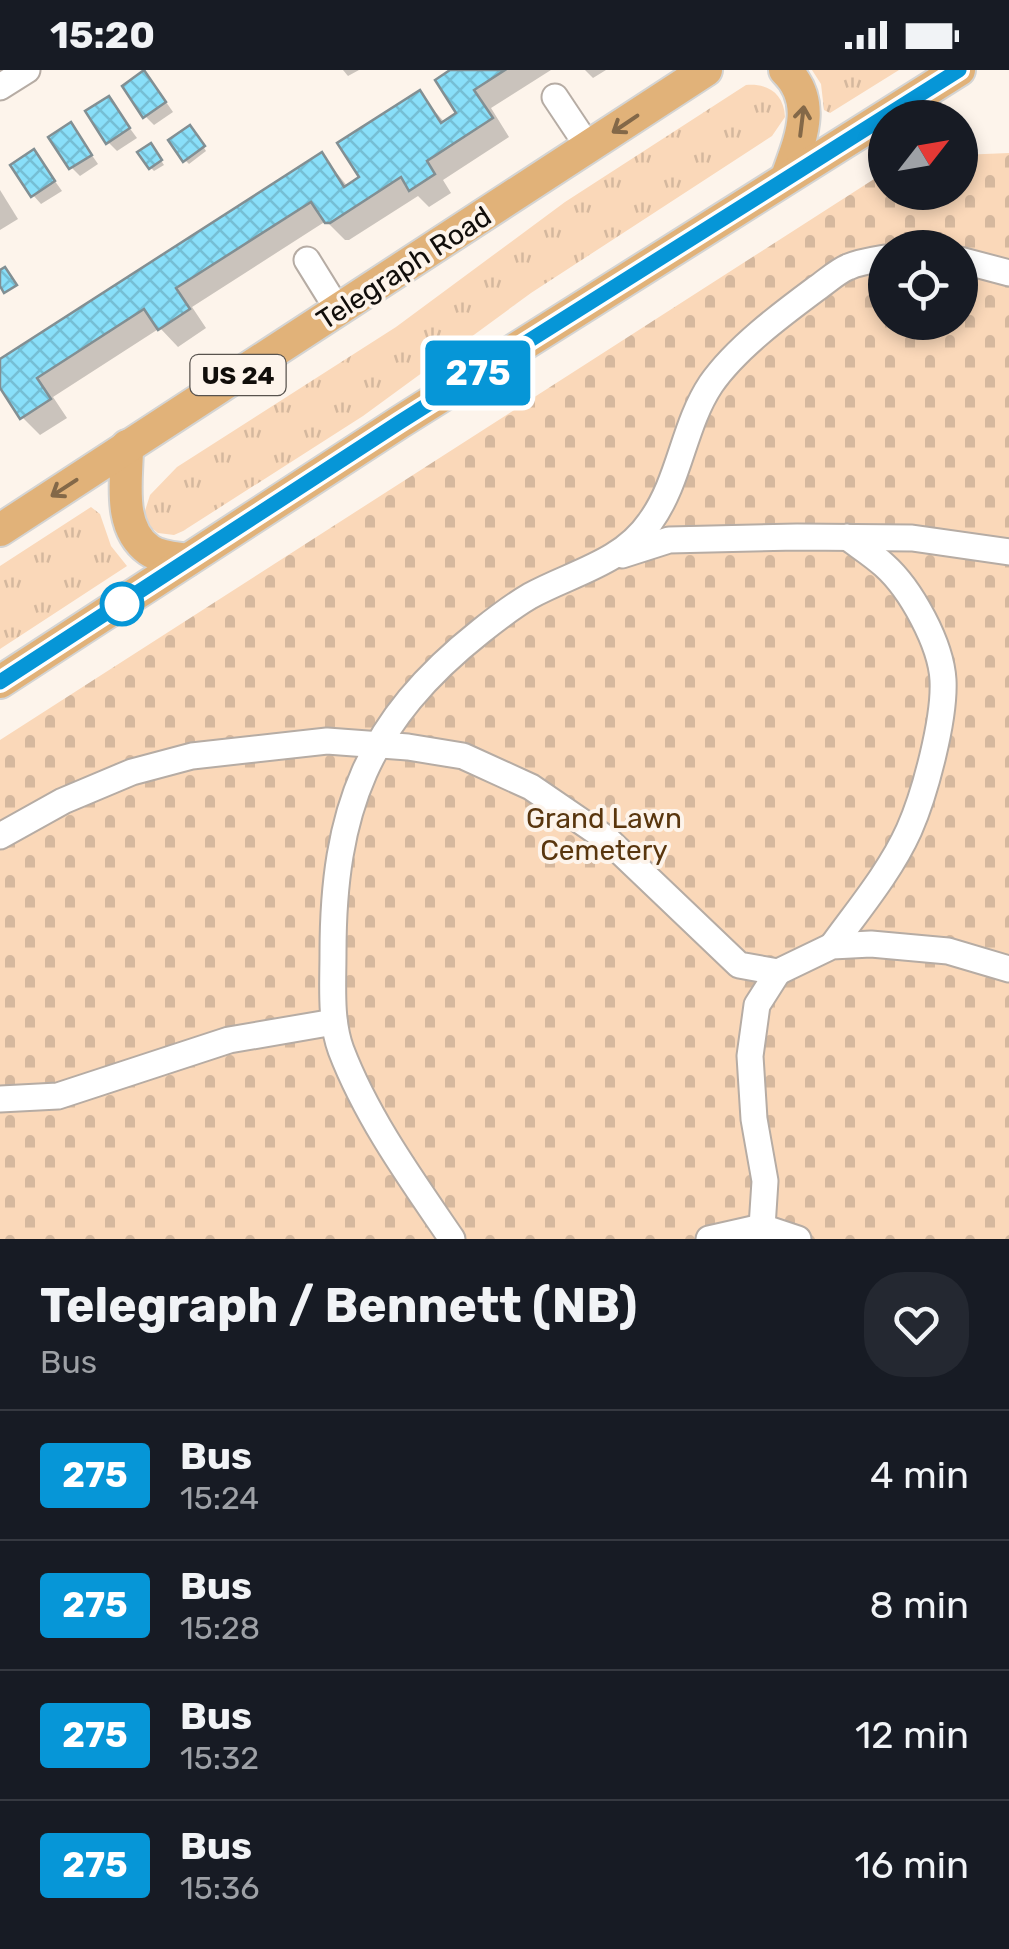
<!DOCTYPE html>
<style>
body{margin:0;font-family:Rubik,sans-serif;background:#242831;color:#f1f3f6;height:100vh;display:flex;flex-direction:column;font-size:38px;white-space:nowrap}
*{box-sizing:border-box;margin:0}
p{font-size:32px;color:#9ea1a6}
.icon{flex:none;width:55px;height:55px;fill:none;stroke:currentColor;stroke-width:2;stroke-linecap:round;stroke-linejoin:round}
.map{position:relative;height:1169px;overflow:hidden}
.panel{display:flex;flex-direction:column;background:#171b24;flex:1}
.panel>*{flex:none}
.badge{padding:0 20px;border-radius:8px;font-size:35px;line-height:65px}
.needle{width:65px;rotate:59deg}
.buttons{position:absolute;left:868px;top:30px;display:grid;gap:20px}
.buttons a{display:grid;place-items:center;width:110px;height:110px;border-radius:50%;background:#171b24;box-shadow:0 5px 15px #0003;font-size:50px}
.map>.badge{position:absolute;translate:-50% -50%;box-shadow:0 0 0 5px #fff}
.round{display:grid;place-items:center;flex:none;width:105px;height:105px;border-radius:40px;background:#242831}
.head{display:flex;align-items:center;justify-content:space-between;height:170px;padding:0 40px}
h1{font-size:48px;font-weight:700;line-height:75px}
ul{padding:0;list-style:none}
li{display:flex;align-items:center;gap:30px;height:130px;padding:0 40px;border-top:2px solid #363941}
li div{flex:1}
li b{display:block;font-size:38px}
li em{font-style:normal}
li .badge{min-width:110px;font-weight:700;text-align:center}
.status{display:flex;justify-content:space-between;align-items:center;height:70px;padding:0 50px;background:#171b24;direction:ltr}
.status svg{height:28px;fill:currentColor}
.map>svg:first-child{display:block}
.grass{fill:url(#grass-tufts)}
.cemetery{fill:url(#cemetery-stones);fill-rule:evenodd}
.shadow{fill:#0003}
.building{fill:url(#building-cross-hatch);stroke:#828f93;stroke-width:2.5}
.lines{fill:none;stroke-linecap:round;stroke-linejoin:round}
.minor-casing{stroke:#b6aca4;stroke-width:29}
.major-casing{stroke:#d4d4d3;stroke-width:36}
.minor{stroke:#fff;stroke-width:25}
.major{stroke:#e1b279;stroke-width:32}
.oneway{stroke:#836848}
.line-casing{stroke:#fff;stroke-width:22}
.line{stroke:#0696d7;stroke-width:15}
.stop-dot{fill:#fff;stroke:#0696d7;stroke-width:5}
.labels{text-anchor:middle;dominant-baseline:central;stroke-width:8;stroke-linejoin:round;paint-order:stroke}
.shield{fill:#fdf4eb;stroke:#58534e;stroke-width:2.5}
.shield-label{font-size:25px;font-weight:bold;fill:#110e0b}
.street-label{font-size:28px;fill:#110e0b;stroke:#fdf4eb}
.park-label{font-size:28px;fill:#59360e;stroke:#fdf4eb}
</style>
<div class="status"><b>15:20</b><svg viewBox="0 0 49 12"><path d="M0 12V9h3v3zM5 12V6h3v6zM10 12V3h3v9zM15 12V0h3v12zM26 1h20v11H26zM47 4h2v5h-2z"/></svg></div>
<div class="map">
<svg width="1009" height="1169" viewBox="0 0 1009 1169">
<defs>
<pattern id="grass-tufts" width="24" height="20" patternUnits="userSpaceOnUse" patternTransform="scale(2.5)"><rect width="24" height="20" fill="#fad8b9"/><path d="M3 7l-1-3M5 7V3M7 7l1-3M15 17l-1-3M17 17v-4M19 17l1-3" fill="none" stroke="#d5b89e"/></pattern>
<pattern id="cemetery-stones" width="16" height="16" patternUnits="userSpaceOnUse" patternTransform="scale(2.5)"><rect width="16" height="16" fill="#fad8b9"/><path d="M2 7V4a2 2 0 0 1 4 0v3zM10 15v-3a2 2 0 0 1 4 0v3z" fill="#d5b89e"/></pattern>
<pattern id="building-cross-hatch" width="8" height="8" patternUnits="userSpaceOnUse" patternTransform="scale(2.5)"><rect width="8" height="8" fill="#89dff9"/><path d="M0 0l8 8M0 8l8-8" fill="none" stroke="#75bed4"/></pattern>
</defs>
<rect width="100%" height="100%" fill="#fdf4eb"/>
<g class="grass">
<polygon points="812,0 899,0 830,43 824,40 821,14"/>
<path d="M746,15C768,13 784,24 785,47L772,66L531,223L363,346L183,461L174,465L158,463L149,456L144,444L150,425L177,397L396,257L565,132Z"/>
<polygon points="91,437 100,444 111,476 127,496 0,579 0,496"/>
</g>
<path class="cemetery" d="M1009,83V1169H0V670L885,102V122H960V85ZM885,178H960V252H885Z"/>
<g class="shadow">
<polygon points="343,0 359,0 348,6"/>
<polygon points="455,0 551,0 491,38 509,67 443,110 451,123 429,137 418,126 349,170 345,170 326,151 192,237 206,258 178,277 160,258 53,327 67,348 40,365 22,347 0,313 0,292 322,85 348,117 362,108 419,23 445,53 459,44"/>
<polygon points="585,0 606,0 593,8"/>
<polygon points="152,12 173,42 154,55 145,46"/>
<polygon points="108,29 137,68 117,81 108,72"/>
<polygon points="71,55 98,94 80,106 71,97"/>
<polygon points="194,62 206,81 189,94 185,90"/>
<polygon points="154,80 164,95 154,101 151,98"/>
<polygon points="34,82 62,121 41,134 33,125"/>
<polygon points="0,120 18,149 0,160"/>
</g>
<g class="building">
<polygon points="144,0 166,32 143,48 122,16"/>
<polygon points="450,0 505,0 474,20 493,48 427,91 435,104 409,121 401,107 330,153 325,153 311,132 176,218 190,239 158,260 144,239 37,308 51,329 20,349 0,318 0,289 322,82 344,117 359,107 337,73 420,20 441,53 456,43 435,10"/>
<polygon points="109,26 130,58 106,74 85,41"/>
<polygon points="71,52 92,85 69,99 48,67"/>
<polygon points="190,55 205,76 183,92 168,70"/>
<polygon points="151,73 162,90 149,99 137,82"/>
<polygon points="34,79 55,111 31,127 10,95"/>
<polygon points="5,197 17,215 4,223 0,216 0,200"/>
</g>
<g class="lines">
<g class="minor-casing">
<g id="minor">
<polyline points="0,17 27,0"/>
<polyline points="555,27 589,78"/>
<polyline points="307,190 338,240"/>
<polyline points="960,190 1009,203"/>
<polyline points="622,485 669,470 797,467 912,468 1009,482"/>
<polyline points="0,766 63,731 132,702 192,686 327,671 408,677 463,686 531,717 607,769 739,895 778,902 832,876 871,874 948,881 1009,899"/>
<path d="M832,876C858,840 890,802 909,760C925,724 945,649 943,610C941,574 911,519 884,495C873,485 859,476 847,467"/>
<polyline points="0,1029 58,1026 229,970 334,952"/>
<polyline points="762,1157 765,1111 754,1049 750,986 757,935 778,902"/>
<path d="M452,1169C411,1109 367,1048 341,980C330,950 333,915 333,883C333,741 367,651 481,561C496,549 513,536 530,526C572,503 622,493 650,452C680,411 683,356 711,314C736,278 782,244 817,218C827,211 838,201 848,197C859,192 873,190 885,188"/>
<polyline points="709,1169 762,1157 798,1169"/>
</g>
</g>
<g class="major-casing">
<g id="major">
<path d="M785,0C818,32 800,70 787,107"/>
<path d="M127,376C127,409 117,457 149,480C159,487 175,488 187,490"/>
<polyline points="0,460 706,0"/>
<polyline points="0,612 400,352 959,0"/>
</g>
</g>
<use href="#minor" class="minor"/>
<use href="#major" class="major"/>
</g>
<defs><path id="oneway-shaft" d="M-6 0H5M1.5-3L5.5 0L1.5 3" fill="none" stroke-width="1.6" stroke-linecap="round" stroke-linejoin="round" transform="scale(2.5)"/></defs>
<g class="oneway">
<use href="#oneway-shaft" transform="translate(802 51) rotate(-83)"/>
<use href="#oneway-shaft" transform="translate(625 54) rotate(146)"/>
<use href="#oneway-shaft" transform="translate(64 418) rotate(147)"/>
</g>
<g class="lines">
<g class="line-casing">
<polyline id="line" points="0,612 400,352 959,0"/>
</g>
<use href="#line" class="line"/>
</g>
<circle class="stop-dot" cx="122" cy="534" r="20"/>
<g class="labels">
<rect class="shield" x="190.5" y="285" width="95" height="40" rx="8"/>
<g class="shield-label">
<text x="238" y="305">US 24</text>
</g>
<g class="street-label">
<text transform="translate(404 198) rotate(-33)">Telegraph Road</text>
</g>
<g class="park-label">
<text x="604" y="748">Grand Lawn<tspan x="604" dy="32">Cemetery</tspan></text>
</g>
</g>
</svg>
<div class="buttons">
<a><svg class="needle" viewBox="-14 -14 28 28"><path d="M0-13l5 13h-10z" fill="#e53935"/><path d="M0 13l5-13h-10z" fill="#9ea1a6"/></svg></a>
<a><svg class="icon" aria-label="locate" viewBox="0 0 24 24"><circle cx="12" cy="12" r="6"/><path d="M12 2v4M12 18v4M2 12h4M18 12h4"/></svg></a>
</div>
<b class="badge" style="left:478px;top:303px;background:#0696d7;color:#fff">275</b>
</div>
<section class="panel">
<div class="head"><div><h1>Telegraph / Bennett (NB)</h1><p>Bus</p></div><a class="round"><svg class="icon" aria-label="heart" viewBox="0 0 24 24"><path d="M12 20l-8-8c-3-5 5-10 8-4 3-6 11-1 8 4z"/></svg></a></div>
<ul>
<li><span class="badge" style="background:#0696d7;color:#fff">275</span><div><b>Bus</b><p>15:24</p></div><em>4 min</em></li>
<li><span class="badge" style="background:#0696d7;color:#fff">275</span><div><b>Bus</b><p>15:28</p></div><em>8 min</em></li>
<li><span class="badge" style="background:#0696d7;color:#fff">275</span><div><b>Bus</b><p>15:32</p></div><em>12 min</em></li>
<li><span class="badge" style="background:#0696d7;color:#fff">275</span><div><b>Bus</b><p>15:36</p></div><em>16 min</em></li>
</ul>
</section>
